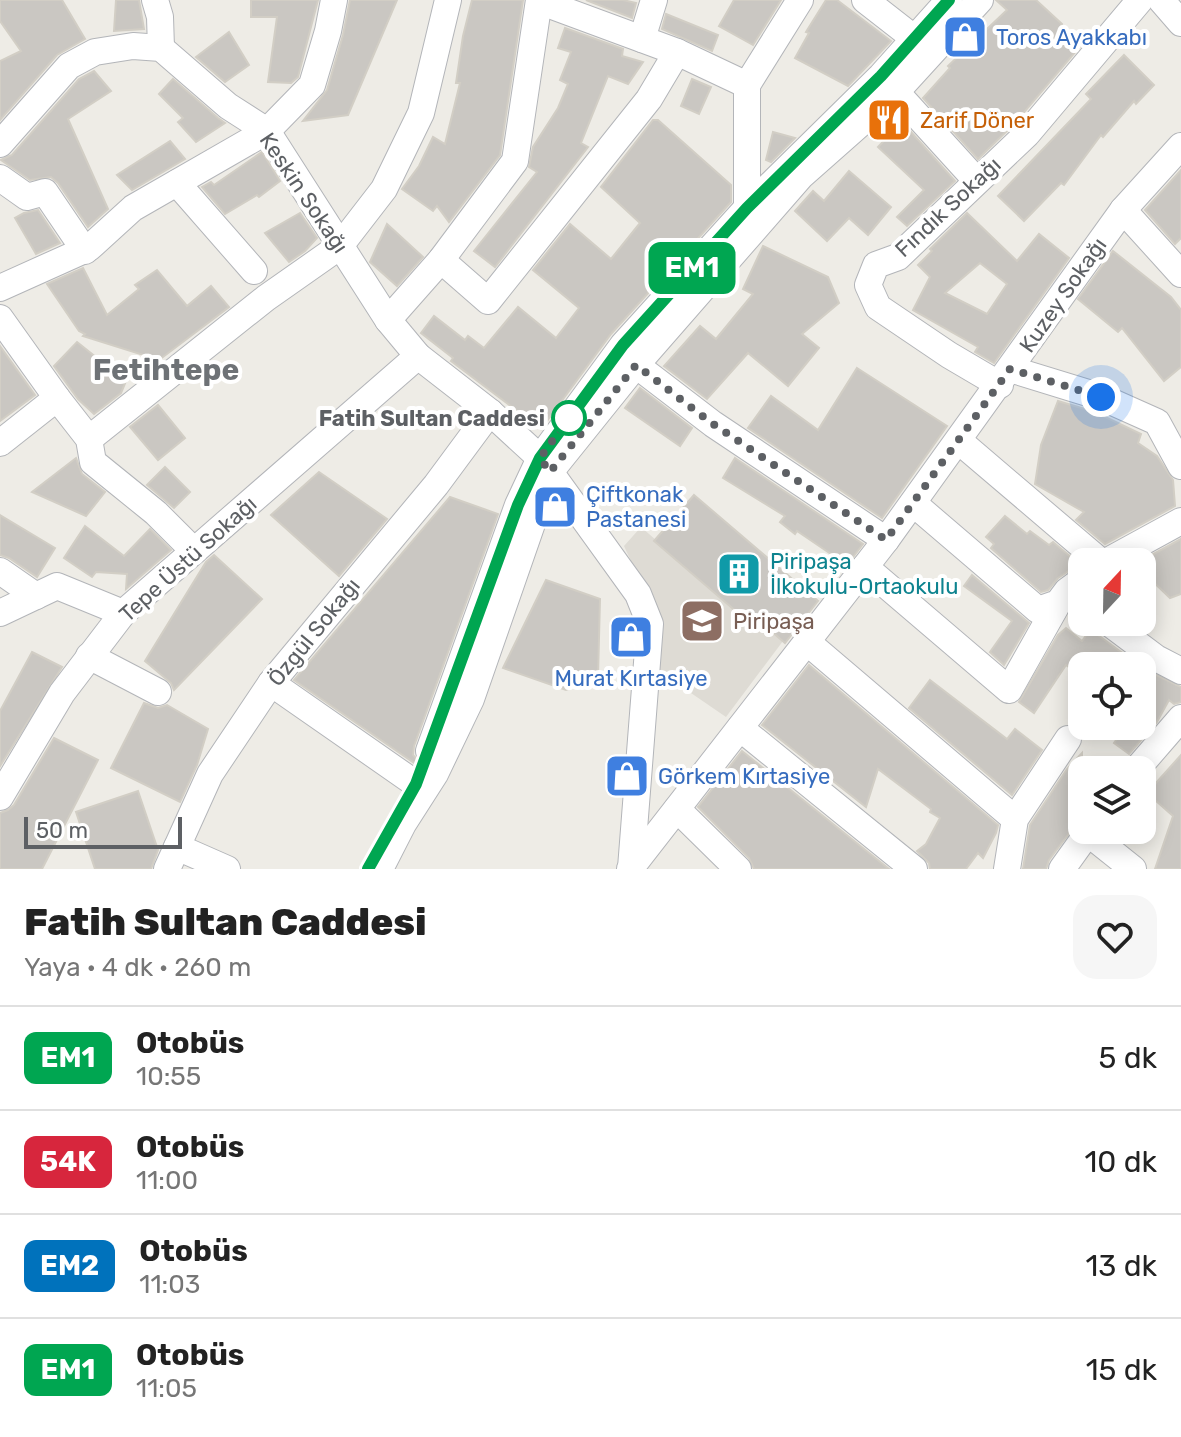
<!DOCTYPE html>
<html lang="tr">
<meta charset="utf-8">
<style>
body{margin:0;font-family:Rubik,sans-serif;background:#f6f6f6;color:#222;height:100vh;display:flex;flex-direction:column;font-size:30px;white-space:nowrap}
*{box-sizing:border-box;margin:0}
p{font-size:26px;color:#767676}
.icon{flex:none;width:44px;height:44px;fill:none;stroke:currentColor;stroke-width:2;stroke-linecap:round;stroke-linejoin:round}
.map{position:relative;height:869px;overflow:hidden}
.panel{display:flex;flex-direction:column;background:#fff;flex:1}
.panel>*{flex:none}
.badge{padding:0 16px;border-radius:12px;font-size:28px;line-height:52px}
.needle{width:52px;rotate:22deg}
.controls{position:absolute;left:1068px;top:548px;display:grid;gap:16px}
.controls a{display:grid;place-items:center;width:88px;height:88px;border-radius:16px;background:#fff;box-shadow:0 4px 20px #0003;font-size:40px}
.scale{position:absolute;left:24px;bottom:20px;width:158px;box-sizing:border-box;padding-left:8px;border:4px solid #5d6064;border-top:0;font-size:22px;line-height:28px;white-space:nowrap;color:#5d6064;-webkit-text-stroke:6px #fff;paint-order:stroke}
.you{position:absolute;width:40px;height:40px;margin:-20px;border:6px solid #fff;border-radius:50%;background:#1a73e8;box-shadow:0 0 0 12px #1a73e833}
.map>.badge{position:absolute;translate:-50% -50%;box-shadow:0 0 0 4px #fff}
.round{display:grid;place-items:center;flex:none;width:84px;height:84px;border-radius:24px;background:#f6f6f6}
.head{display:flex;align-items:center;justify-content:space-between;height:136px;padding:0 24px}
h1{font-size:38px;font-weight:800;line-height:60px}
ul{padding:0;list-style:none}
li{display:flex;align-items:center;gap:24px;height:104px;padding:0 24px;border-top:2px solid #e0e0e0}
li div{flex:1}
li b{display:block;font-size:30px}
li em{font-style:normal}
li .badge{min-width:88px;font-weight:700;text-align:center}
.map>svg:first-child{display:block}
.education{fill:#dedbd4}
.building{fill:#cac7c2;stroke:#d2cec5;stroke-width:2;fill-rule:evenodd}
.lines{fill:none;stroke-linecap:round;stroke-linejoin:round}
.street-casing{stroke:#b3b5b9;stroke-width:28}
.street{stroke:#fff;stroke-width:26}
.line-casing{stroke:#fff;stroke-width:18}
.line{stroke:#00a651;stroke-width:12}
.walk{stroke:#5d6064;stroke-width:8;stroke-dasharray:0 14.4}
.stop-dot{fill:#fff;stroke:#00a651;stroke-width:4}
.labels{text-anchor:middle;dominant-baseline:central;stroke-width:8;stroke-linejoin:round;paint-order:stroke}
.shop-label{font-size:22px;fill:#366cbe;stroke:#fff;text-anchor:start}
.food-label{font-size:22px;fill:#c56008;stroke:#fff;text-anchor:start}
.street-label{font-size:22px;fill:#5d6064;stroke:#fff}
.stop-label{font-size:22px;font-weight:bold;fill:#5d6064;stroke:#fff;text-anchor:end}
.culture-label{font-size:22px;fill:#0d838f;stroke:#fff;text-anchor:start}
.education-label{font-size:22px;fill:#785e54;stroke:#fff;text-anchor:start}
.district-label{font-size:30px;font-weight:bold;fill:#6e7276;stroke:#fff}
</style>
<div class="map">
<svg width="1181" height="869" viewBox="0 0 1181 869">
<rect width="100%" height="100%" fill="#eeece6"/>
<polygon class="education" points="641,527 759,630 764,625 783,641 726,717 653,667 657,617 624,546"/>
<g class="building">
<polygon points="0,0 62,0 85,39 57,55 0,120 0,61 21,51 0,21"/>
<polygon points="116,0 139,0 144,29 114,31"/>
<polygon points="251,0 318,0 298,77 291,83 268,82 277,17 251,17"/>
<polygon points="350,0 397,0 348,115 303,121 327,90 343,35"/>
<polygon points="472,0 523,0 500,155 449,222 437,206 433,211 402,189 419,166 433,137 445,144 460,83 456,83 463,36"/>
<polygon points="586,0 623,0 636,3 632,18"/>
<polygon points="734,0 781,0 753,45 719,26"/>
<polygon points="826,0 837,0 891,41 848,86 795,58 809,33 806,32"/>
<polygon points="996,0 1036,0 1062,24 1061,26 1083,43 1015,123 978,159 923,98 950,68 948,66 1007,10"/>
<polygon points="666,14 718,35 712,51 662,29"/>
<polygon points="565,28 623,49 622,56 643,62 628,84 608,76 581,143 588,147 495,267 474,251 537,172 529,167 533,147 558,108 568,84 560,80 571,52 558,48"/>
<polygon points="229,32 249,65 225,82 196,57"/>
<polygon points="1124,55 1154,85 1136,104 1134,101 1103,137 1101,135 1064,185 1061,183 1024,221 998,196 1091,99 1086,94"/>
<polygon points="94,71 111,91 68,119 108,209 88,227 58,183 51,177 30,180 1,160 12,155 79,79"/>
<polygon points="173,79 218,118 225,123 196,142 178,122 183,118 159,94"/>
<polygon points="692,79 711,87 699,114 681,106"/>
<polygon points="653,120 658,120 731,185 731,202 611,334 541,429 451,361 453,358 421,333 434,316 465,340 468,336 484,348 518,307 556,338 579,308 533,270 570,224 611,259 640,223 601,187"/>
<polygon points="902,122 955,181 907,226 897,217 924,190 878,147"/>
<polygon points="773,132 795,138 771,162 766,160"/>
<polygon points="170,141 185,159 132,190 117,175"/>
<polygon points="262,152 280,181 259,197 257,195 225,214 202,187 211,182 214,185"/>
<polygon points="1181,170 1181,238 1175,244 1145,210"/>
<polygon points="849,171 891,207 868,235 849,218 827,241 795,211 813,191 824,201"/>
<polygon points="38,210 60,243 36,254 15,218 24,213"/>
<polygon points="300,213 317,238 305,251 289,262 265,233"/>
<path d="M967,213L1017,261L1039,234L1069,258L994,363L975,352L978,347L913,310L930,277L918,265L932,251L930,249ZM980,263L1007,284L987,314L945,293Z"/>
<polygon points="387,224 423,257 397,286 370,262"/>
<polygon points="763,246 828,277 839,303 802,334 819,348 788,386 748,353 707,399 664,366 700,326 716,339 753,294 743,289"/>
<polygon points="1113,251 1171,297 1181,310 1181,367 1164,381 1122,328 1118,332 1078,299"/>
<polygon points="83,268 107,315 139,289 135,285 157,270 187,306 211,286 229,307 159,360 83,336 85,334 79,331 47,284"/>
<polygon points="77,342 126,381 121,393 94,414 78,399 54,366"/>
<polygon points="0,346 35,395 0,421"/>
<polygon points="857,368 947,426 882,518 748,428 771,396 818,430"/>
<polygon points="640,388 692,428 680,446 625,408"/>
<polygon points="1058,401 1095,412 1141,434 1138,443 1157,456 1173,480 1175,506 1105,544 1076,520 1084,512 1035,484 1041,445"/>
<polygon points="158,405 185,438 158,460 130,427"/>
<polygon points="76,458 82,474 105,492 86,516 32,492"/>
<polygon points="735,458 863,544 847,565 797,531 795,534 780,522 785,516 723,478"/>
<polygon points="165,467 190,492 174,508 147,485"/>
<polygon points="319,472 387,519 339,576 271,515"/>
<polygon points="694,495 818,601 785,643 764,625 759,631 654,541"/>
<polygon points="450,497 498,514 414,746 413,755 422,765 420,767 294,680"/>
<polygon points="0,515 55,548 37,577 9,558 0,555"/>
<polygon points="1005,516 1027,534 1030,531 1049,545 1053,542 1079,564 1058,578 1048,590 1041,592 991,548 994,544 986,537"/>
<polygon points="85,526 124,556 150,529 171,550 126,589 127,574 96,572 92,577 64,558"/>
<polygon points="1181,539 1181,594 1170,598 1142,571 1142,562 1139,562"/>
<polygon points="214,555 262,599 174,690 171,683 145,661 206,562"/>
<polygon points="972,575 1029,623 1004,665 990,652 1012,621 964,586"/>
<polygon points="546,580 600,599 598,677 566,690 503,668"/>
<polygon points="1093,626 1098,635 1140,666 1082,666 1082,677 1066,665 1034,713 1019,702 1058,635 1066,628 1082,641"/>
<polygon points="32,652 62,667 0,766 0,711"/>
<polygon points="809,665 998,825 996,833 983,858 978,853 966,869 930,869 929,863 917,851 926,844 940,818 930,812 931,809 878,769 866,807 762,725"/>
<polygon points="1142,668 1181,687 1181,702 1174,704 1169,700 1157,722 1129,754 1114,743 1126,726 1142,726"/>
<polygon points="930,680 1007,739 1015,729 1042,750 1012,795 909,708"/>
<polygon points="144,703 158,708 167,705 208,729 197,765 180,802 111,768"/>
<polygon points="54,738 98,760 42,869 0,869 0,813 8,810 14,805"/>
<polygon points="742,751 889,869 754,869 749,858 698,807"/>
<polygon points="1082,753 1082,816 1049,860 1046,869 1023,869 1030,825 1067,769"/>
<polygon points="1181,755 1181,869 1155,869 1173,816 1147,793"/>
<polygon points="138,791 158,850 151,869 95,869 76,812"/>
</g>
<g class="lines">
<g class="street-casing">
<g id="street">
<polyline points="155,0 160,17 161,48"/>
<polyline points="865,0 915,39"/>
<polyline points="1161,0 1181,23"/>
<polyline points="539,1 677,52 747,85"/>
<polyline points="642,39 654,0"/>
<polyline points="896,92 976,180"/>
<polyline points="0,144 69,66 95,52 133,46 161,48 228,106 267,131 388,320 418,356 490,412 540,458 638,594 650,624 631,868"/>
<polyline points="0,178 27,197 45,192 85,251"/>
<polyline points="177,183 254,271"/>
<polyline points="747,208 747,85 800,0"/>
<polyline points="1123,210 1181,274"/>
<polyline points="441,260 488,301 649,99 677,52"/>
<polyline points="0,288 89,248 133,208 267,131 312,85 328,31 334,0"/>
<polyline points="0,318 57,398 89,439 93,462 156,513 194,551"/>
<polyline points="388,320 441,260 515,161 539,0"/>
<polyline points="636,365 713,424 886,540"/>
<polyline points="1010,369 1101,397 1157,422 1181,466"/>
<polyline points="1000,385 949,355 878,307 868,285 876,265 898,257 1027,134 1140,0"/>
<polyline points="89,439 266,298 340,246 384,189 421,113 448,0"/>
<polyline points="959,441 1101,562"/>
<polyline points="0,443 57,398"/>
<polyline points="913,503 1038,610 1058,603 1067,591 1082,580"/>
<polyline points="1106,562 1181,521"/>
<polyline points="865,567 1009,690 1058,603"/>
<polyline points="0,571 36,596"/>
<polyline points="0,613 57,586 123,613"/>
<polyline points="1108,622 1156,658 1181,671"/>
<polyline points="807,642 1015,819"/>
<polyline points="89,656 158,692"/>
<polyline points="271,683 416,784"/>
<polyline points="740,728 914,869"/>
<polyline points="429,751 518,505 540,458 623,345 747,208 881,76 949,0"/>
<polyline points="1136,770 1181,718"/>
<polyline points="0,797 62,693 123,613 418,356"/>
<polyline points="677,809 738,869"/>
<polyline points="1088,833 1133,869"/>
<polyline points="177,847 227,869"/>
<polyline points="167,869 210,774 271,683 436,485 490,412"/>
<polyline points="380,869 403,824 435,774 471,699 550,472 636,365 801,176 896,92 980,0"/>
<polyline points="630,869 886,540 1123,210 1181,146"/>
<polyline points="1007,869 1015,819 1068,739"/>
<polyline points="1062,869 1090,830"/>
</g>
</g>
<use href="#street" class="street"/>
</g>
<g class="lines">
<g class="line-casing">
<polyline id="line" points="368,869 416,784 518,505 540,458 623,345 747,208 881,76 949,0"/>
</g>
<use href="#line" class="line"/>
<polyline class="walk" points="569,418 573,412 540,458 550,472 636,365 713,424 886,540 1010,369 1101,397"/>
</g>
<defs>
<g id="shop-square" transform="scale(2.3)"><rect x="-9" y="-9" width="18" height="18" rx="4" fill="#3f7fe0" stroke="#fff"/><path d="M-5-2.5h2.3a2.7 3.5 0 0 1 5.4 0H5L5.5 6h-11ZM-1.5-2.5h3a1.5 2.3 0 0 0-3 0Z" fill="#fff"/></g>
<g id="restaurant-square" transform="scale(2.3)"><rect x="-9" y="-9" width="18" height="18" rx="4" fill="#e8710a" stroke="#fff"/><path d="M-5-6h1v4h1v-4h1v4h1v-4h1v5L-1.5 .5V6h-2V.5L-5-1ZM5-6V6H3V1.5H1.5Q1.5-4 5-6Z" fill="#fff"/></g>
<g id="building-square" transform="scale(2.3)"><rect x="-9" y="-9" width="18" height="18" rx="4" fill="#0f9aa8" stroke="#fff"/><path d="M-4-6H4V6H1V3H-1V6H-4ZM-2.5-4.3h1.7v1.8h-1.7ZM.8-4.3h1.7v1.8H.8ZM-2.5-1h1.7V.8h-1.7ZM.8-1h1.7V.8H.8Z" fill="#fff"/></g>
<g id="school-square" transform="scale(2.3)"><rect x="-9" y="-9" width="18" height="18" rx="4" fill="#8d6e63" stroke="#fff"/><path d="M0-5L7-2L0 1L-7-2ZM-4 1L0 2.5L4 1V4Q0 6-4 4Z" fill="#fff"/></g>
</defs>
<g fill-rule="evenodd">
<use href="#shop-square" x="965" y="37"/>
<use href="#restaurant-square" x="889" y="120"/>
<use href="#shop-square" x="555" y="507"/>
<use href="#building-square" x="739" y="574"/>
<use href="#school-square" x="702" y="621"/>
<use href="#shop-square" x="631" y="637"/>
<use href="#shop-square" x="627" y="776"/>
</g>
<circle class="stop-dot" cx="569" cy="418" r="16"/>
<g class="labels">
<g class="shop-label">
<text x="996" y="37">Toros Ayakkabı</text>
<text x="586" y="494">Çiftkonak<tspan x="586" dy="25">Pastanesi</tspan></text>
<text x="631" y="678" text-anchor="middle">Murat Kırtasiye</text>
<text x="658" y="776">Görkem Kırtasiye</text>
</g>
<g class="food-label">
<text x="920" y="120">Zarif Döner</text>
</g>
<g class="street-label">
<text transform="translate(304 193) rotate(56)">Keskin Sokağı</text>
<text transform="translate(948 207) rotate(-43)">Fındık Sokağı</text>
<text transform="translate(1063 295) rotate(-55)">Kuzey Sokağı</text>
<text transform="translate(188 559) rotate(-42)">Tepe Üstü Sokağı</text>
<text transform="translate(314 632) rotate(-51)">Özgül Sokağı</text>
</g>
<g class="stop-label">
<text x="545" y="418">Fatih Sultan Caddesi</text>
</g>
<g class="culture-label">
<text x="770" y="561">Piripaşa<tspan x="770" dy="25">İlkokulu-Ortaokulu</tspan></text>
</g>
<g class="education-label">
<text x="733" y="621">Piripaşa</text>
</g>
<g class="district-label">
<text x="166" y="370">Fetihtepe</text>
</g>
</g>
</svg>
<div class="controls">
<a><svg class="needle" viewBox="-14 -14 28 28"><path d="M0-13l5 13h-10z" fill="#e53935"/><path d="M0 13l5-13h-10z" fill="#767676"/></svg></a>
<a><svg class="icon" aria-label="locate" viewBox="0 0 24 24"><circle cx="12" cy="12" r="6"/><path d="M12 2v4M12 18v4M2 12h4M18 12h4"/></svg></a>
<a><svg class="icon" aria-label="layers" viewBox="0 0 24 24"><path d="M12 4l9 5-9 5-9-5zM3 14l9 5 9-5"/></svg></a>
</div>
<div class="scale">50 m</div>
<div class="you" style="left:1101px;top:397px"></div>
<b class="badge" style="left:692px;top:268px;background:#00a651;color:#fff">EM1</b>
</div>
<section class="panel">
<div class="head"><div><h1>Fatih Sultan Caddesi</h1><p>Yaya · 4 dk · 260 m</p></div><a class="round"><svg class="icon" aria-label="heart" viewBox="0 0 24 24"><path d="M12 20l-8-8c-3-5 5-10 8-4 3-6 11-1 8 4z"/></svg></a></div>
<ul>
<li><span class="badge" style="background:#00a651;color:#fff">EM1</span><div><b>Otobüs</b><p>10:55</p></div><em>5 dk</em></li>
<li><span class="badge" style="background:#d7263d;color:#fff">54K</span><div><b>Otobüs</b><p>11:00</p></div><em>10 dk</em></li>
<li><span class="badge" style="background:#0072bc;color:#fff">EM2</span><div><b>Otobüs</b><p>11:03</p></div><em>13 dk</em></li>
<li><span class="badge" style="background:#00a651;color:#fff">EM1</span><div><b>Otobüs</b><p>11:05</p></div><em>15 dk</em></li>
</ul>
</section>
